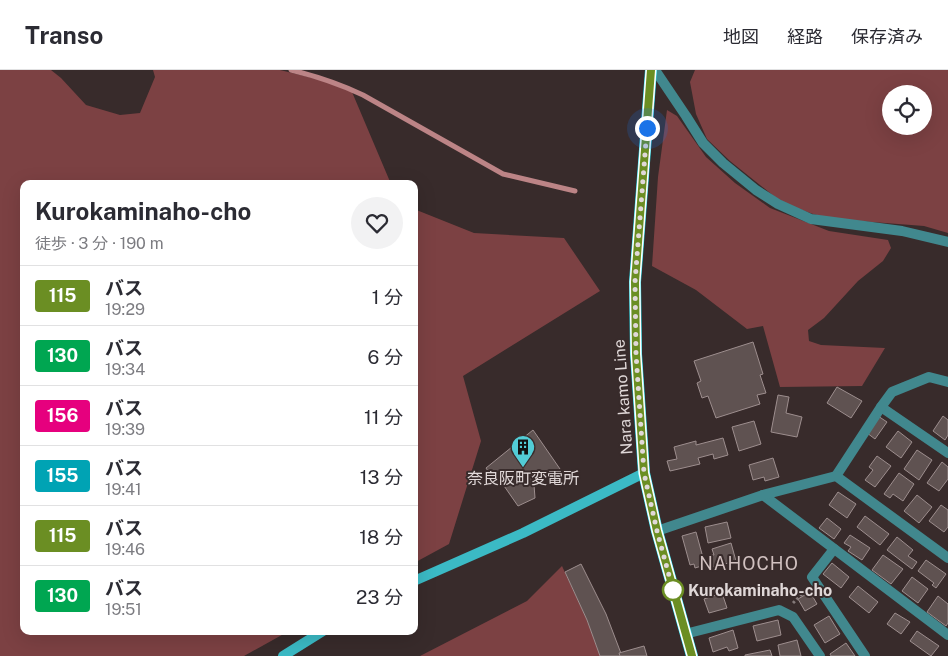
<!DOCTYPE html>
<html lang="ja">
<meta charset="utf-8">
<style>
body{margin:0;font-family:"Public Sans","Noto Sans JP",sans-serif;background:#f2f2f3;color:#2b2b33;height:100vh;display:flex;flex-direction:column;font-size:19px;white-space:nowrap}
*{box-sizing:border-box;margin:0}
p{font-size:16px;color:#7c7c81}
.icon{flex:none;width:28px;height:28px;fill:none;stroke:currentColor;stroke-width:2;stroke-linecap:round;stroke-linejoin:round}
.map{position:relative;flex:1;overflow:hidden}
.sheet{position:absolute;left:20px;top:110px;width:398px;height:455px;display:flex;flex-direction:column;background:#fff;border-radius:10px;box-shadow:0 5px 20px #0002}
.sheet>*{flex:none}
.badge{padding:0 10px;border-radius:4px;font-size:18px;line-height:32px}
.controls{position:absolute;left:882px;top:15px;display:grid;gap:10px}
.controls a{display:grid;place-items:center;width:50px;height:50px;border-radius:50%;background:#fff;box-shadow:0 5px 20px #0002;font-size:25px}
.you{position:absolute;width:25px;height:25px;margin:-12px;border:4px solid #fff;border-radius:50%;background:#1a73e8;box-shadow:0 0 0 8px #1a73e833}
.map>.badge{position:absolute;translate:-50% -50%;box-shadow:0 0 0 2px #fff}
.round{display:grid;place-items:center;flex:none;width:52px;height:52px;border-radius:26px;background:#f2f2f3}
.head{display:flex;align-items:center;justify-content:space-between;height:85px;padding:0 15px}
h1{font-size:24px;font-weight:700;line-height:38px}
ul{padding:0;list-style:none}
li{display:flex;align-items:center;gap:15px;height:60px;padding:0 15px;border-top:1px solid #e1e1e2}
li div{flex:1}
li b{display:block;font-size:19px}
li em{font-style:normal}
li .badge{min-width:55px;font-weight:700;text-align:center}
header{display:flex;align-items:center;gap:30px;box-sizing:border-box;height:70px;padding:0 25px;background:#fff;border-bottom:1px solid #e1e1e2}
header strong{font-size:24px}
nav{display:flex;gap:28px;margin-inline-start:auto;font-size:18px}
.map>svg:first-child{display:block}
.green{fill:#7c4143;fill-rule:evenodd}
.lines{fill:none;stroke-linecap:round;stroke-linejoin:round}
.stream{stroke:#bc8486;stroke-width:5}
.building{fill:#5f5251;stroke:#9d8e8e}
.path{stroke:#857a7a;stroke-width:3;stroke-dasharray:2.5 2.5;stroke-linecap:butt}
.minor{stroke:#41888e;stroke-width:10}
.secondary{stroke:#3bbac5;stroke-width:10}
.primary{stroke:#2ae1ef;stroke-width:12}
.line-casing{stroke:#fff;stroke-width:11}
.line{stroke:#6b8e23;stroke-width:8}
.walk{stroke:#e0d8d8;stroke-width:5;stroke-dasharray:0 9}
.stop-dot{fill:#fff;stroke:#6b8e23;stroke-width:2.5}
.labels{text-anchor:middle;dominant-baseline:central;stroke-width:4;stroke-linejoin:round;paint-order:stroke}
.street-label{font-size:16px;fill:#e0d8d8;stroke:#382b2b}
.poi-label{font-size:16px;fill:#e0d8d8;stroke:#382b2b}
.stop-label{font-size:16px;font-weight:bold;fill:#e0d8d8;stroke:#382b2b;text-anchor:start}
.neighbourhood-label{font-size:18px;letter-spacing:1px;fill:#d1c1c0;stroke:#382b2b}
</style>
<header>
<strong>Transo</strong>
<nav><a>地図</a><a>経路</a><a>保存済み</a></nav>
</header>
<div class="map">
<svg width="948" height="586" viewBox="0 0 948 586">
<rect width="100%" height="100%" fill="#382b2b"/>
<g class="green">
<polygon points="0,0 51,0 61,8 86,35 120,45 140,43 155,7 153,0 280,0 321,10 352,22 391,114 24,114 24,561 289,561 244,586 0,586"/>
<path d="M695,0H948V163L924,156L833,149L813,144L791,136L775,127L730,91L707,69L696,44L690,12ZM891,24H924V56H891Z"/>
<polygon points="667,40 677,46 706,87 735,113 770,138 829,161 888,170 891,178 883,191 858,211 824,248 808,260 809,271 821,275 885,278 862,316 780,317 763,256 747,259 696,220 652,196 658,107"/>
<polygon points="414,139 474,163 564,168 600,221 463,306 481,371 449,474 414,493"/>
<polygon points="562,496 587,550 600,586 420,586 527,531"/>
</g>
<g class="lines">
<path class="stream" d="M291,0C316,6 340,14 363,25L503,104L575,121"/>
</g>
<g class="building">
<polygon points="753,272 763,304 760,305 766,323 757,325 760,334 716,348 708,326 702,328 697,313 701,311 694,291"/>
<polygon points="837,317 862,331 851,348 827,333"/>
<polygon points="778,325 789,327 786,343 802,347 797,367 771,362"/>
<polygon points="878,346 887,352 875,369 867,363"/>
<polygon points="943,346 948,350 948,365 945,370 933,361"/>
<polygon points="754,351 761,374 739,381 732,357"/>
<polygon points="533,360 560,399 534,415 535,428 518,436 502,413 497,415 486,398"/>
<polygon points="898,361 912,372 901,388 886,377"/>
<polygon points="723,368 728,385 714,389 713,384 698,388 700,394 670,401 667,391 677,389 674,377 696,371 696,375"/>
<polygon points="917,380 932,390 919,410 904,399"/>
<polygon points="877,386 891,396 875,417 865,410 873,400 869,397"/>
<polygon points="773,388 779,407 765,411 764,407 753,410 749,395"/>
<polygon points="942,392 948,397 948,409 939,421 927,413"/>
<polygon points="899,403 914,414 903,431 893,424 890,428 884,424"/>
<polygon points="838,422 856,434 847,448 829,435"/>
<polygon points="917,425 932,437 919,453 904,441"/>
<polygon points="941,435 948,440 948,457 944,462 929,451"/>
<polygon points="865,446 889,464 880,475 857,457"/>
<polygon points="827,448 841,459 834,469 819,458"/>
<polygon points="727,452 731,468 708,473 705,457"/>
<polygon points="696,462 705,495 695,498 694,494 690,495 682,466"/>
<polygon points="850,465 870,478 862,490 848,481 851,477 844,473"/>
<polygon points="897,467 913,480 908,486 917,492 912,499 887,480"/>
<polygon points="731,473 736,491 713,497 710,485 714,485 712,479"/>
<polygon points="883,485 903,499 891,514 872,500"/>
<polygon points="926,490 946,504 936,518 932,515 934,513 918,501"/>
<polygon points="832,493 849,507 841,518 823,504"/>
<polygon points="581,494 606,544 622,586 600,586 587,550 565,502"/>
<polygon points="912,507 928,519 918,533 902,521"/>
<polygon points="858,516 878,532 869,543 849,527"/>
<polygon points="810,522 817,534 805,541 798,529"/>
<polygon points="722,523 727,538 709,543 704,529"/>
<polygon points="938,526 948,534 948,553 946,556 927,542"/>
<polygon points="895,543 910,552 901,564 887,554"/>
<polygon points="829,546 840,564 825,573 814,555"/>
<polygon points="778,550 781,565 757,571 753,556"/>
<polygon points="733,560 738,578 729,581 727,577 713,582 709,568"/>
<polygon points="917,561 939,576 931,586 910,571"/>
<polygon points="797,570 801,586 780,586 778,575"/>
<polygon points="846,573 855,586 831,586 830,584"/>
<polygon points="644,576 647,586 620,586 619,583"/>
<polygon points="770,580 772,586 745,586 745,585"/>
</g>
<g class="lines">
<polyline class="path" points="793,533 806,520"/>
<g class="minor">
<polyline points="655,0 686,46 703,73 723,93 756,120 778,134 811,149 902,161 948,172"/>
<polyline points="881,337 948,383"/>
<polyline points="836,406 881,337 892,322 929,307 948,312"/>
<polyline points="763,425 948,565"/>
<polyline points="657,461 763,425 836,406 948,488"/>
<polyline points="834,479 812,507 865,586"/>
<polyline points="685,564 779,540 793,547 820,586"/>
</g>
<g class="secondary">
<polyline points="414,511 523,463 644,403"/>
<polyline points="283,586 323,561"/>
</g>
<polyline class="primary" points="651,0 635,212 636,284 644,403 657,461 692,586"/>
</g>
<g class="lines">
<g class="line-casing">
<polyline id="line" points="651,0 635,212 636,284 644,403 657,461 692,586"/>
</g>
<use href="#line" class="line"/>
<polyline class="walk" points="647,58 635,212 636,284 644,403 657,461 673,520"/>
</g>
<defs>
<g id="building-pin" transform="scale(1.25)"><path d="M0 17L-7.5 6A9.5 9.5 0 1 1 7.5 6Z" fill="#52ccd6" stroke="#382b2b"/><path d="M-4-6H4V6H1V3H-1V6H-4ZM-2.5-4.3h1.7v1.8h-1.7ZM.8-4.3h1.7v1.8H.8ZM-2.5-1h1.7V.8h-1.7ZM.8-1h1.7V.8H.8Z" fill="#111"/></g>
</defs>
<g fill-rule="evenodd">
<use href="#building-pin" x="523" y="377"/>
</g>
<circle class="stop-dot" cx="673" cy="520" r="10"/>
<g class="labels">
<g class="street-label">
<text transform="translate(623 327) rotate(-94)">Nara kamo Line</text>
</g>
<g class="poi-label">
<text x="523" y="408">奈良阪町変電所</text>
</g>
<g class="stop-label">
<text x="688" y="520">Kurokaminaho-cho</text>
</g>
<g class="neighbourhood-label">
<text x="749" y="493">NAHOCHO</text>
</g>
</g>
</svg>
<div class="controls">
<a><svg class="icon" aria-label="locate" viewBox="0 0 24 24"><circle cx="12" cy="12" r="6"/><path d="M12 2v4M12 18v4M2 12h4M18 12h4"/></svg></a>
</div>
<div class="you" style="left:647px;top:58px"></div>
<section class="sheet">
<div class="head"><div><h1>Kurokaminaho-cho</h1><p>徒歩 · 3 分 · 190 m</p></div><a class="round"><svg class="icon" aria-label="heart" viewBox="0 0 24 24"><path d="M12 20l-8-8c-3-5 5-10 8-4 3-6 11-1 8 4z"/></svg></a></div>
<ul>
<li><span class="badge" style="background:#6b8e23;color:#fff">115</span><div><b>バス</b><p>19:29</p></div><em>1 分</em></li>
<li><span class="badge" style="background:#00a651;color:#fff">130</span><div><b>バス</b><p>19:34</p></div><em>6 分</em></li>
<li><span class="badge" style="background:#e6007e;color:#fff">156</span><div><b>バス</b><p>19:39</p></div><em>11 分</em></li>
<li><span class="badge" style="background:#00a3b4;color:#fff">155</span><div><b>バス</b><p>19:41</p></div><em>13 分</em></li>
<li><span class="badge" style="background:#6b8e23;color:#fff">115</span><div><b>バス</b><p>19:46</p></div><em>18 分</em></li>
<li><span class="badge" style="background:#00a651;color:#fff">130</span><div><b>バス</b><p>19:51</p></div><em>23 分</em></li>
</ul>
</section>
</div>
